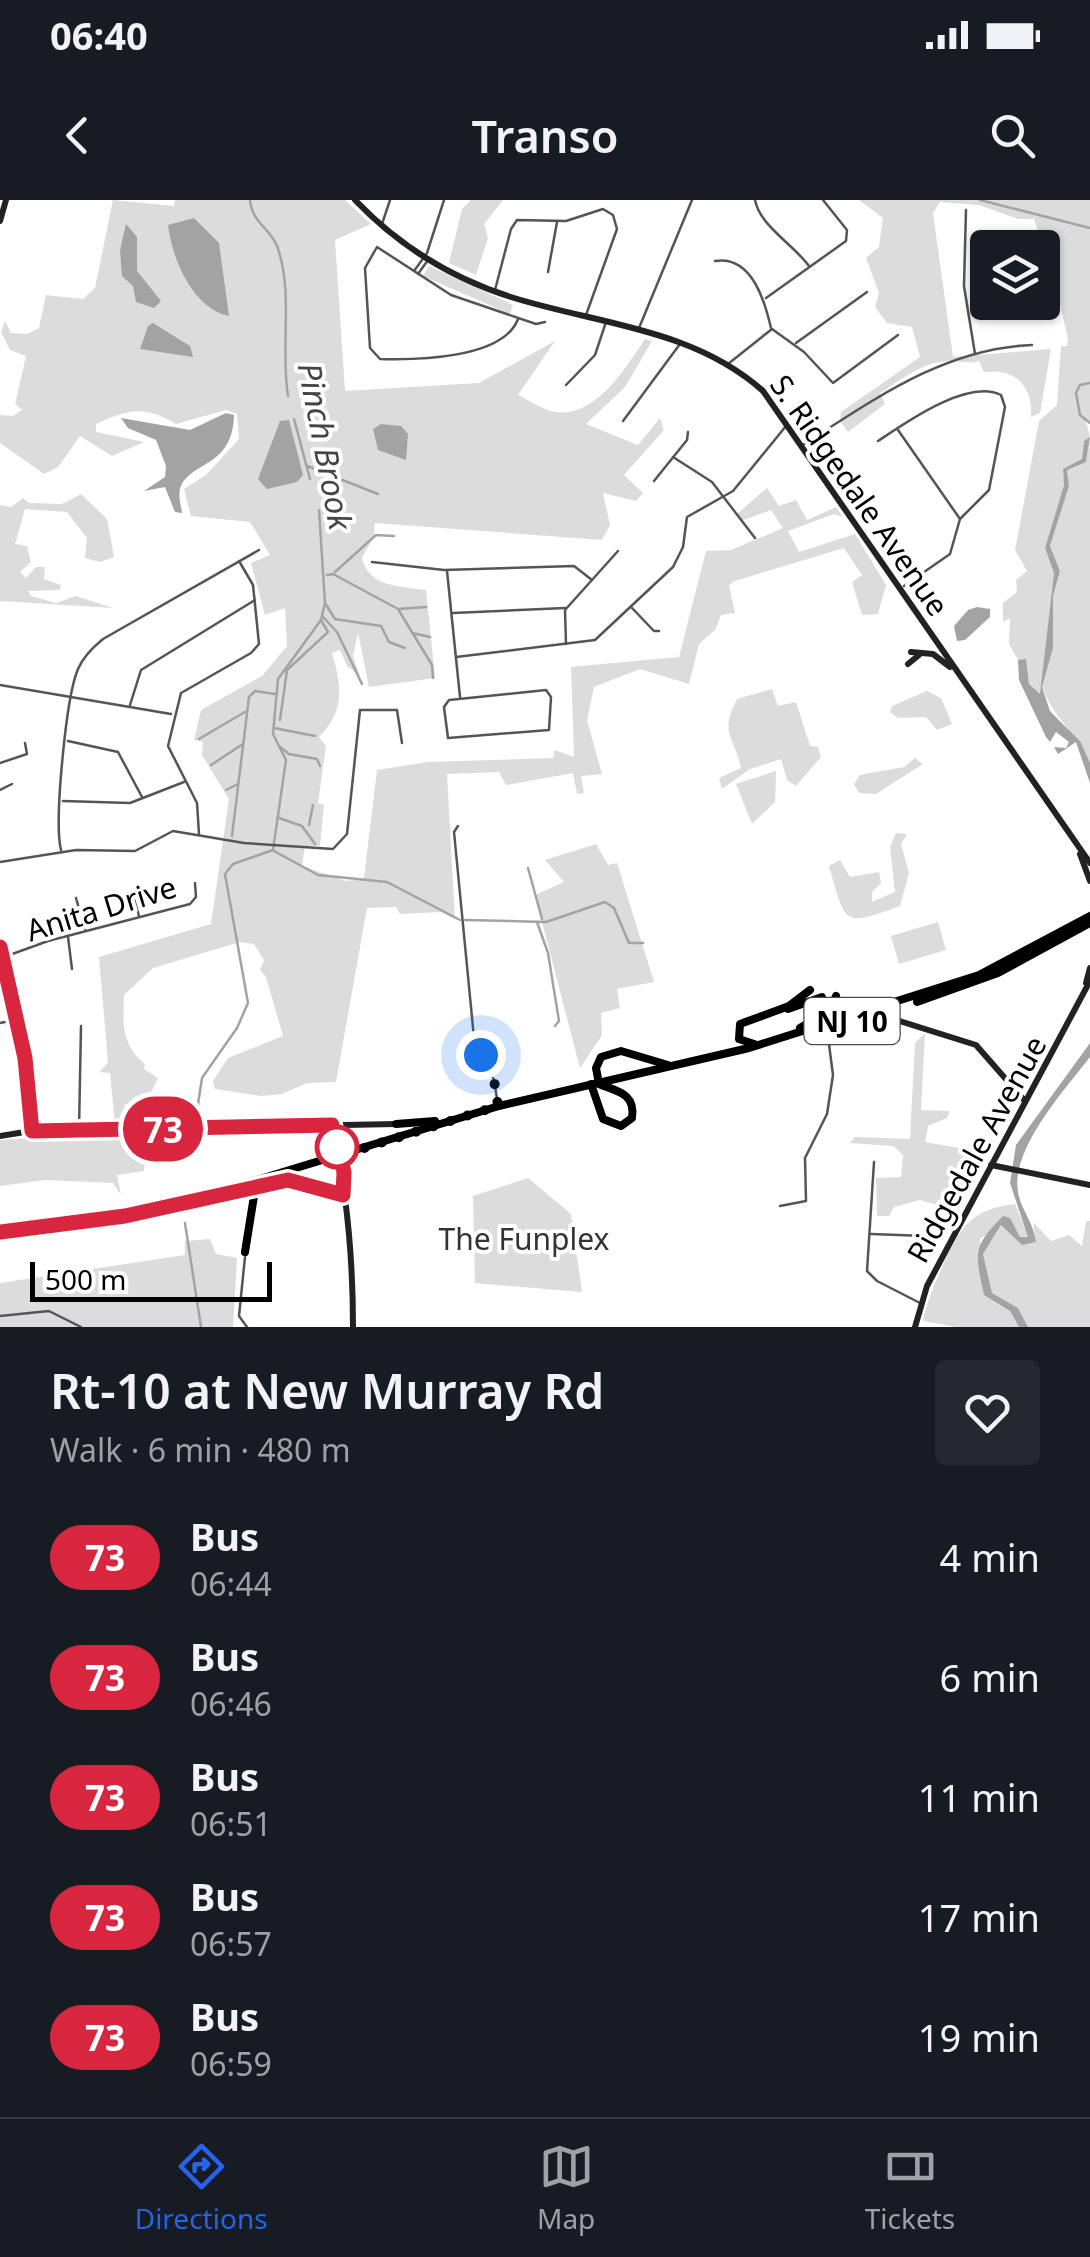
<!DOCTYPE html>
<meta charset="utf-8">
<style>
body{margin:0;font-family:"Noto Sans",sans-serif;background:#242831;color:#f1f3f6;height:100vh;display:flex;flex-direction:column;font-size:38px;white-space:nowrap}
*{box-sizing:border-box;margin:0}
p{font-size:32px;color:#9ea1a6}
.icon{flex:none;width:55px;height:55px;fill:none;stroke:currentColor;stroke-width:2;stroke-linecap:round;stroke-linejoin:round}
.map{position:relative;height:1127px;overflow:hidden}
.drawer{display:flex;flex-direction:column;background:#171b24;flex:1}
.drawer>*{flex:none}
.badge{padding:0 20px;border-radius:32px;font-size:35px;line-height:65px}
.fabs{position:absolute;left:970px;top:30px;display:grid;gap:20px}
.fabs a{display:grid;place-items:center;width:90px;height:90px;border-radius:10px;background:#171b24;box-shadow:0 2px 8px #0004;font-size:50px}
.scale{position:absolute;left:30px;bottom:25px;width:242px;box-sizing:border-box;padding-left:10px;border:5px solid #000;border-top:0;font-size:28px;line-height:35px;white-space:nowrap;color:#000;-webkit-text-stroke:8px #fff;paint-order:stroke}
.you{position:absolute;width:50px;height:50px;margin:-25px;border:8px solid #fff;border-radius:50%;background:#1a73e8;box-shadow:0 0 0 15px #1a73e833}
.map>.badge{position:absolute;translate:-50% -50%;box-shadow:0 0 0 5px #fff}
.round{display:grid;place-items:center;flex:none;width:105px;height:105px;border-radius:10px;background:#242831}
.summary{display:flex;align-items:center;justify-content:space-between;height:170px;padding:0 50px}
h1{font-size:48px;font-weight:600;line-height:75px}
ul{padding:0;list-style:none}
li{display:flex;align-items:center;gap:30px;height:120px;padding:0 50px}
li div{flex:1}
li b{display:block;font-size:38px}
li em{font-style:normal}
li .badge{min-width:110px;font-weight:700;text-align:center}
.status{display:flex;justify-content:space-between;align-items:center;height:70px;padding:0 50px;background:#171b24;direction:ltr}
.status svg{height:28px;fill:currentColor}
header{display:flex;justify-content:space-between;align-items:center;height:130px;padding:0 50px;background:#171b24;font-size:45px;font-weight:600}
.tabs{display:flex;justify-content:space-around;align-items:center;height:140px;border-top:2px solid #363941;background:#171b24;font-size:28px;color:#9ea1a6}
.tabs a{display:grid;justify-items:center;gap:5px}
.tabs .on{color:#2563eb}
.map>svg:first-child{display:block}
.green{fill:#dcdcdc}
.water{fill:#a3a3a3}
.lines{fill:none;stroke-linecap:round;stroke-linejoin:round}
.stream{stroke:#a3a3a3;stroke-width:2.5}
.street{stroke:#555;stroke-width:2.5}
.secondary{stroke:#222;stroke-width:6}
.primary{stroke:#000;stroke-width:8}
.line-casing{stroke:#fff;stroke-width:22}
.line{stroke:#d7263d;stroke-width:15}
.walk{stroke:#000;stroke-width:10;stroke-dasharray:0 18}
.stop-dot{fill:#fff;stroke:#d7263d;stroke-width:5}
.labels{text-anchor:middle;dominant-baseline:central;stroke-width:8;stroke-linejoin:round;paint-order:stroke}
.shield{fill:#fff;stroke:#4c4c4c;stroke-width:2.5}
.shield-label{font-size:28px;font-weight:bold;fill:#000}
.street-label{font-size:30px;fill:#000;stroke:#fff}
.park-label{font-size:30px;fill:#333;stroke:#fff}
.water-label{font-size:32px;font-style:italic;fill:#444;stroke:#fff}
</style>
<div class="status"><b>06:40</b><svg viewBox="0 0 49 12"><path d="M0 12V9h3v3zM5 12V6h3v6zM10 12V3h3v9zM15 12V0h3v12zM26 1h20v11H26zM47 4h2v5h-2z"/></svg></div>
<header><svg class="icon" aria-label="back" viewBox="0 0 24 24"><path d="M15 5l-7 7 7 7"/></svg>Transo<svg class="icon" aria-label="search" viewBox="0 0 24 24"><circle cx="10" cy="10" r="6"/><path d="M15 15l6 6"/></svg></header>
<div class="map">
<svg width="1090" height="1127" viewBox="0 0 1090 1127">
<rect width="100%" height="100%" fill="#fff"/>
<g class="green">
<path d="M113,0L174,6L175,0H345L371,24L335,40L345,191L479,183L555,141L518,195C529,200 543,210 555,212C596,218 626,167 645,139L652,141L625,187L586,224L638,245L660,218L664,230L624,275L643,293L636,301L603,293L610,325L602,340L375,323L374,336L362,358C369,388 401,386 426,390L435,478L369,487L358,433L353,456L360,476L347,466L340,450L332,453C342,487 345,511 319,537L326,546L318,603L324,605L320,646H305L302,666L346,681L364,678L377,570L428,562L553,558L555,550L574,557L571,467L679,457L706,351L731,350L783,328L771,310L741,321L737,314L767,288L779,306L796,300L807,320L836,307L843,317L834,314L788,331L799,352L855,334L886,385L878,414L862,415L852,382L862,375L844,348L735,381L729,385L735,413L721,415L715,430L699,444L689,484L640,469L594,487L587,520L602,574L581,576L584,593L577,594L573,573L506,585L499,572L447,574L455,719L441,712L400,714L396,707L367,708L336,882L307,883L282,894L261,896L215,889L213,881L228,858L283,836L266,777L260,770L264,760L254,744L240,742L153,768L124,795C123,825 121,844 145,864L144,869L158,878L146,903L125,904L129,926L115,925L110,873L99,872L108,863L99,757L211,724L229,599L202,555L203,542L194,540L201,510L262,476L287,446L285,408L265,415L251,363L270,355L250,322L191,316L184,289L206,275L239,239L237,214L226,210L176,224C144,205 128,209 96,224V232L144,242L112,256L80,236L58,267L44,274L0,243V215L13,216L22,210L15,204L26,156L10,150L1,132L5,121L11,133L27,134L39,128L46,95L83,99L95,88Z"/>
<polygon points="471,0 503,0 484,24 488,38 476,75 449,63 462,9"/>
<path d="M859,0H1090V221H1086L1090,237L1084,241L1082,259L1063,269L1064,285L1045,348L1054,373L1042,483L1053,448V396L1060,371L1050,346L1069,286L1067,269L1086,262L1090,240V563C1077,534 1053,518 1043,488L1040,495L1029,484L1026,460H1018L1009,444L1010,418L1003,422V403L1017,392L1016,380L1027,371L1015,350L1039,221L1057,205L1061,146H1067L1068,139L1054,77L1034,19H1018L979,5L940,2L933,13L953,157L1051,149L1040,213L1031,217C1033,186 1016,168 984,172L979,161C965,165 959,160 947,161C923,162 899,181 880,193L885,204L848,232L840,221L841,212L920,157L912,127L887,123L875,107L879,93L866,58L879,47L883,18Z"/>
<polygon points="429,66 513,105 510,114 423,76"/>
<polygon points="81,294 107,319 114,357 100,362 85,358 87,338 67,312 25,309 15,344 27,346 31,362 20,372 26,378 36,367 45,367 44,379 61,385 60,390 28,391 31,396 56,403 76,396 113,408 0,401 0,305 11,307 23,298 29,303 62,304"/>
<path d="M772,489L778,506L796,502L810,546L818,547L821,557L796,586L787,580L781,559L750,569L722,589L719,578L741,568C734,535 719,534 737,499Z"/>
<polygon points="927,491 941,498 952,524 937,530 926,517 898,518 890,512 892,506"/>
<polygon points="915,558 923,564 876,594 859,593 854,584 860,575 904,567"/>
<polygon points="776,571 775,602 752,624 736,584"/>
<path d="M896,633L907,634L901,644L909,673L900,706C842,727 846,725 829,666L840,660L850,677L879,672L881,683L872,692V702L895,692L890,647Z"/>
<polygon points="596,644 608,665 617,663 654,782 617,789 620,808 601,813 602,835 580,868 535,695 564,682 545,660"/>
<polygon points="938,722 946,750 899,764 891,736"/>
<polygon points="925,833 921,910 950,911 947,918 928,926 925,942 987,953 958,1011 920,1000 894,1007 889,1016 877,1016 876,978 901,977 903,955 893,946 850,943 855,937 910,939 915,843"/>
<polygon points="107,933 137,937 137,956 144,957 144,971 117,975 121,995 113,983 45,980 0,986 0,940"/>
<polygon points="528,978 571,1014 582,1092 475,1083 473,996"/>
<path d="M1015,1004L1029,1038L1020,1037L1010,1019L980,1039L984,1095L1010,1111L1019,1127H956L923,1121C926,1100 952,1040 966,1025C979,1011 997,1006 1015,1004Z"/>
<polygon points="1086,1021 1090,1021 1090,1127 1028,1127 1018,1108 992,1093 983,1054 1001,1025 1022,1045 1036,1042 1033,1022 1051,1041 1069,1035 1082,1046"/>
<polygon points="210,1039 216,1054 237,1058 233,1127 0,1127 0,1083 185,1055 185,1041"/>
</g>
<g class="water">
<path d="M194,18L219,43L229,116C193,109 172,59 168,25Z"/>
<polygon points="126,24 137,37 137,71 161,101 154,108 136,102 133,86 122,76 120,50"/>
<polygon points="153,123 190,146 193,157 140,149 148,126"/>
<path d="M226,213L234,215C233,269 188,261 180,289C178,297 181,305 182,313L175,312L165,287L144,291L165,277L166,266L156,240L128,228L121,218L190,230Z"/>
<polygon points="289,220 303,275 297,282 267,289 258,279 280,221"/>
<polygon points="381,224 401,226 408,234 406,260 378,250 373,229"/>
<polygon points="1090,237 1086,262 1067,270 1069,286 1050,346 1060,371 1053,396 1053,448 1042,487 1050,511 1081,543 1090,563 1090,583 1076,542 1058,554 1054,547 1066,548 1069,542 1056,532 1050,542 1046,537 1019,480 1018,460 1026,459 1029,484 1040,494 1054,373 1045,348 1064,285 1063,269 1082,259 1084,241"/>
<polygon points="977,407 990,409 990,417 965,440 957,441 954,426 968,410"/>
<path d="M1090,843V857C1065,890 1004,955 1020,1000C1025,1015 1034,1025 1036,1042L1022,1045L1001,1025L983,1054L992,1093L1018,1108L1028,1127H1019L1010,1111L984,1095C975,1053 972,1047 1003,1016L1010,1018L1020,1037H1028L1010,983L1016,945Z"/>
</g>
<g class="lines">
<g class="stream">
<path d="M250,0C252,23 270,28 277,46C294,92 280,149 288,196"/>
<polyline points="980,0 1090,28"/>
<polyline points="1090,183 1080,185 1076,193 1080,215 1090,223"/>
<polyline points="294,219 310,279"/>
<polyline points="307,266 378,294"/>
<polyline points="1065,270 1079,262"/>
<polyline points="335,372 376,335 394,336"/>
<polyline points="327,375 333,374 398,409 432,465 433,478"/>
<polyline points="325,403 335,419 381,426 389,442 405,448"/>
<polyline points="398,409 426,407"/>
<polyline points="323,417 337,432 362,484"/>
<polyline points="412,433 430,437"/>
<polyline points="280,520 287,470 328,432 321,420"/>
<polyline points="274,528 315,536"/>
<polyline points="1068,531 1079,542"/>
<polyline points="199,539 245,512"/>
<polyline points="280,547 289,554 317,559 320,566"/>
<polyline points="211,565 243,544"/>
<polyline points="226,590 238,584"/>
<polyline points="279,618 302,626 315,644"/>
<polyline points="309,625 313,605"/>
<polyline points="232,636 249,497 255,491 275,494"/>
<polyline points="274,651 318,675 387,682 460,720"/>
<polyline points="528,668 542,719"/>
<polyline points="465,720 546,722 605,702 614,708 629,743 643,743"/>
<polyline points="537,722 548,753 559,821 555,826"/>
<polyline points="195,924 202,878 237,828 248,803 225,674 233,664 273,650 286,560 273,534 278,479 321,420 325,403 319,310"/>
<polyline points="191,945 193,932"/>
<polyline points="185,1023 201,1127"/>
</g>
<g class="street">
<path d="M755,0C760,26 792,43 809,66"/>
<polyline points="966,10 964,86 975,154"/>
<polyline points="382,24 390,0"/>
<path d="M715,61C752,55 765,102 771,128"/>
<polyline points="414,71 427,53 444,0"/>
<polyline points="548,72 557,22"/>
<polyline points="418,74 428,60"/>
<polyline points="495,90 511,29 517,20 566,21 603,9 613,15 617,29 586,115"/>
<polyline points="766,98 846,41 847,30 823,0"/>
<path d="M518,119C503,159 416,160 380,159L370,148L365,68L377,47L451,95L536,124L545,122"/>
<polyline points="639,128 692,0"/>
<polyline points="796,143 867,92"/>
<polyline points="728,164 772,129 804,152 833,183 898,135"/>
<polyline points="566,185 595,155 606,122"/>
<polyline points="623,221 680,144"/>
<polyline points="898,230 960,319 950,354 904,386"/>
<path d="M878,241C905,223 968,178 1001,195L1005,207L989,290L960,319"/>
<path d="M804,244C875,199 945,148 1032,145"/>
<polyline points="673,257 712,282 755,338"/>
<polyline points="654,281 687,240 688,232"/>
<polyline points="372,362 444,370 574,366 592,380"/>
<polyline points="447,371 460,497"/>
<polyline points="632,408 654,431 659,431"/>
<polyline points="453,413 565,408"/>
<polyline points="566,444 565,410 618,351"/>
<polyline points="456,457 595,440 673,367 683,347 687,317 733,291 786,226"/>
<polyline points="0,485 171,514"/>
<polygon points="546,490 551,497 549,530 448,538 444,507 449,500"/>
<polyline points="130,505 141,470 255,400"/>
<polyline points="68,541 118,552 142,597"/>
<polyline points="0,563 27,554 25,543"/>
<polyline points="0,590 12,584"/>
<polyline points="63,601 130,603 184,582"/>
<polyline points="458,626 454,632 474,838 494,880 498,905"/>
<polyline points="199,634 197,603 168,546 181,493 251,453 259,444 253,385 239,361"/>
<path d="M61,650C54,622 66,497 78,469C83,457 92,448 103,439L259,350"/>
<polyline points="0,662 76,650 135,651 173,631 244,643 333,649 347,634 360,510 397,510 402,543"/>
<polyline points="76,698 85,730"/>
<polyline points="134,699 139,716"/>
<polyline points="68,737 72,769"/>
<polyline points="4,757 48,741 190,704 196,697 195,683"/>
<polyline points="0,823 15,820"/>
<polyline points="79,929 81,826"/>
<polyline points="874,962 867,1071 877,1081 920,1103"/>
<polyline points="780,1006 806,1001 805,958 827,914 833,875 827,829"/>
<polyline points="871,1034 925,1036"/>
<polyline points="245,1057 239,1116 247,1127"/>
<polyline points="0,1116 49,1111 81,1127"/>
</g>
<g class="secondary">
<path d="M355,0C398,45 451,78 511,97C596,124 693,128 763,191L1090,663"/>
<polyline points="0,21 6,0"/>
<polyline points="911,452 933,454 950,467"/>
<polyline points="908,464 919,455"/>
<polyline points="1080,654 1090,681"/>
<polyline points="0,747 25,858 31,931"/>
<polyline points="1086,783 1090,768"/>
<polyline points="877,814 976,845 1025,901"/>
<path d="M332,925C347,991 353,1059 353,1127"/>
<polyline points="0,936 31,931 396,924"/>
<polyline points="991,965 1090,985"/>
<polyline points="915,1127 927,1086 1090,781"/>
</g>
<g class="primary">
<polyline points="917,802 998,773 1090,723"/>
<polyline points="788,809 822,797"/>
<polyline points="800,828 830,810 836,796"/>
<polyline points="757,845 739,839 740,824 789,806 810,790"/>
<path d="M591,884L603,919L621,926L632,918C636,893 616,891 599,884L596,868L601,857L621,851L668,865"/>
<polyline points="396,924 435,921"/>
<polyline points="277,981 296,980 343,995"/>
<polyline points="0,1028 105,1015 201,997 499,906 749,848 979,775 1090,716"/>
<polyline points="245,1052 254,996 264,985"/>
</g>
</g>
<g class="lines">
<g class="line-casing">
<polyline id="line" points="0,747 25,858 32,931 332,925 344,972 343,995 288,980 125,1016 0,1032"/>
</g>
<use href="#line" class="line"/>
<polyline class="walk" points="337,947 339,956 498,906 494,880 481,855"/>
</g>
<circle class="stop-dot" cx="337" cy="947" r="20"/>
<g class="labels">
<rect class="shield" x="804.5" y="798" width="95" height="46" rx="8"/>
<g class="shield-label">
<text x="852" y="821">NJ 10</text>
</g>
<g class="street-label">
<text transform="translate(860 295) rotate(55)">S. Ridgedale Avenue</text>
<text transform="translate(101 708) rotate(-17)">Anita Drive</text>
<text transform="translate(976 949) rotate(-61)">Ridgedale Avenue</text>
</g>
<g class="park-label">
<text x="524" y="1038">The Funplex</text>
</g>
<g class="water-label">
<text transform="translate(326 246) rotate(79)">Pinch Brook</text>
</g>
</g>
</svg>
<div class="fabs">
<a><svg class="icon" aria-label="layers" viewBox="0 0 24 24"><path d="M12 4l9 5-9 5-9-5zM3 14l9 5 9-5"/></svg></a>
</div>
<div class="scale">500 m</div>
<div class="you" style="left:481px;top:855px"></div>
<b class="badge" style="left:163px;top:929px;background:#d7263d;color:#fff">73</b>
</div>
<section class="drawer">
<div class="summary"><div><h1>Rt-10 at New Murray Rd</h1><p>Walk · 6 min · 480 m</p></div><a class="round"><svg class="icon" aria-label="heart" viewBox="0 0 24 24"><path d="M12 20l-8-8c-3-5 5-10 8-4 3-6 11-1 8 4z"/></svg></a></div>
<ul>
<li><span class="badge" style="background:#d7263d;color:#fff">73</span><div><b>Bus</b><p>06:44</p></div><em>4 min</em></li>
<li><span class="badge" style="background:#d7263d;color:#fff">73</span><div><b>Bus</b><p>06:46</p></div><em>6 min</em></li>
<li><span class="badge" style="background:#d7263d;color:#fff">73</span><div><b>Bus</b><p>06:51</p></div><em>11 min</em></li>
<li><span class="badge" style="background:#d7263d;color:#fff">73</span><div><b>Bus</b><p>06:57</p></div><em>17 min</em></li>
<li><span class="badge" style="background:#d7263d;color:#fff">73</span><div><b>Bus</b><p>06:59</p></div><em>19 min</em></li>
</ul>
</section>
<nav class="tabs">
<a class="on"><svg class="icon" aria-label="directions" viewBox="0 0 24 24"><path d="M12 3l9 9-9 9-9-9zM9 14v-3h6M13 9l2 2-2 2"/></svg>Directions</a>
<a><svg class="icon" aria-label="map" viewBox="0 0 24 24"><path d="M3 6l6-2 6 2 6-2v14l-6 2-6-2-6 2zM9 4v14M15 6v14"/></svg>Map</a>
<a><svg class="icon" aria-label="tickets" viewBox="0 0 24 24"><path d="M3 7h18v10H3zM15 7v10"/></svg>Tickets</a>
</nav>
